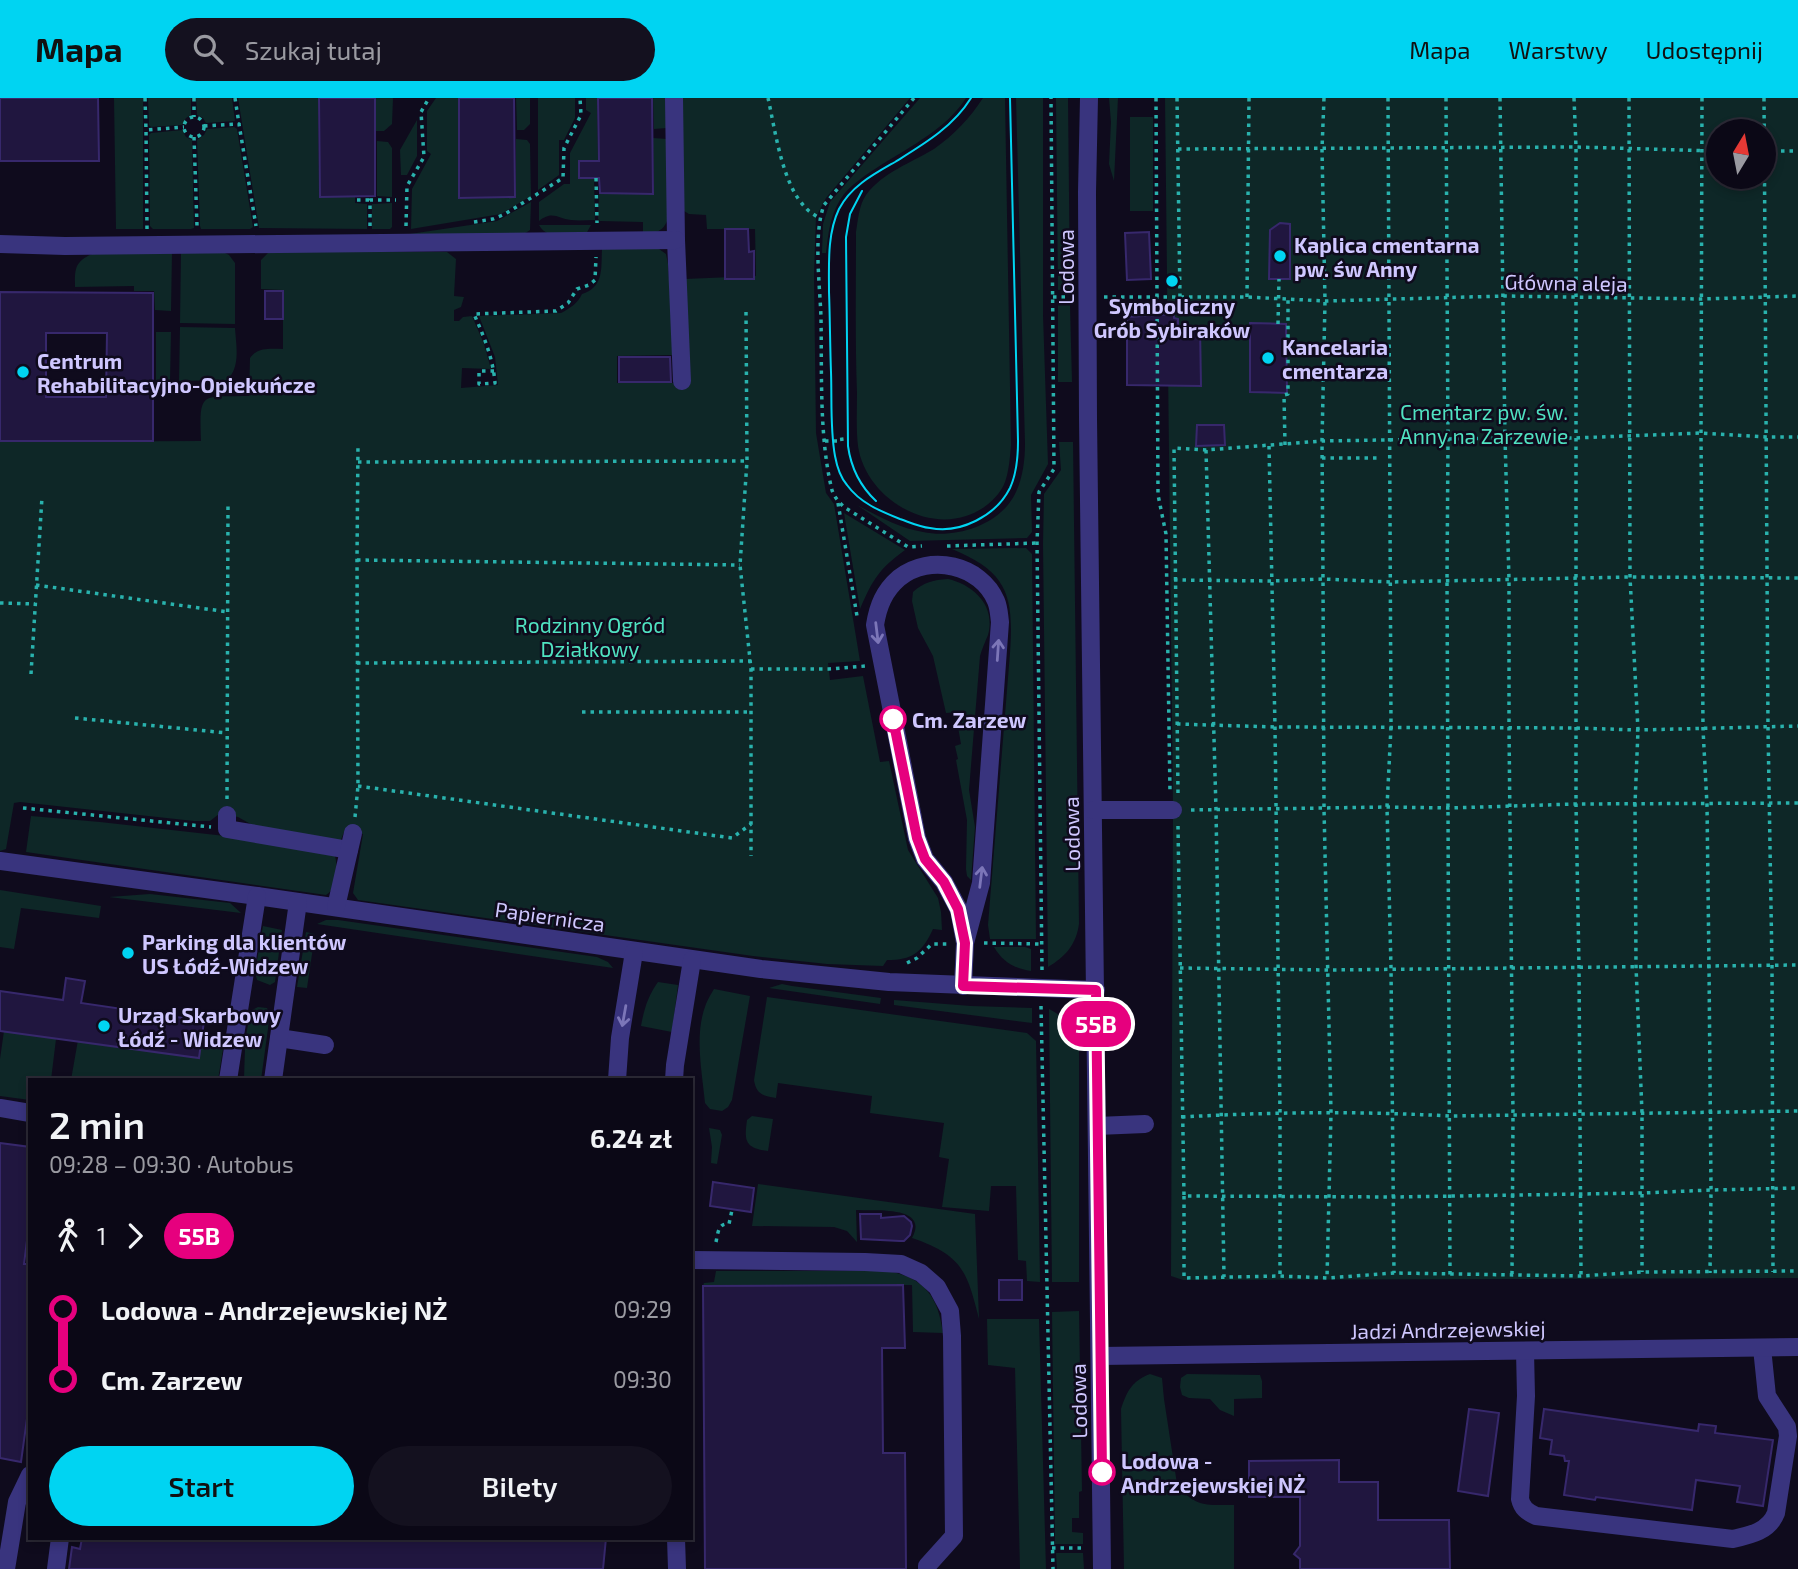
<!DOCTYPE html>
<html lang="pl">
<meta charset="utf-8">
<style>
body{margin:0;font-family:"Exo 2",sans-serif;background:#14111f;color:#f1f3f6;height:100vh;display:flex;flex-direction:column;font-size:26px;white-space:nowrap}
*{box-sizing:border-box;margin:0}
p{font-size:23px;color:#9a9aa1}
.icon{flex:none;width:38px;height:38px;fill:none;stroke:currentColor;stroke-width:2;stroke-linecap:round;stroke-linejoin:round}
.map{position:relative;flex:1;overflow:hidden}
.drawer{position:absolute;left:28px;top:980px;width:665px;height:462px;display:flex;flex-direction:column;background:#0b0816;border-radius:0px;box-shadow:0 4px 10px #0003,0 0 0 2px #2b2935}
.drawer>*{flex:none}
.badge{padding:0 14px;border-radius:23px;font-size:24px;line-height:46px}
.needle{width:46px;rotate:10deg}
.buttons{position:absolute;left:1706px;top:21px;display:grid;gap:14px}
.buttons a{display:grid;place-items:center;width:70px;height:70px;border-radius:50%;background:#0b0816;box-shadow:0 4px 10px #0003,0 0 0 2px #2b2935;font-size:35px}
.map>.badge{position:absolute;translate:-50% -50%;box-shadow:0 0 0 4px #fff}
.legs{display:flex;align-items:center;gap:10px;height:77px;padding:0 21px;font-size:23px}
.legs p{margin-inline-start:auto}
.headline{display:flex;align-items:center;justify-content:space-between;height:119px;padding:0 21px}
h1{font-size:38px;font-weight:600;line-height:52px}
.action{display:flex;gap:14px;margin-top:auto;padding:14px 21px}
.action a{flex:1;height:80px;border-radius:42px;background:#00d4f2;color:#111;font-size:28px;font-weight:600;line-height:80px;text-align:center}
.action a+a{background:#14111f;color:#f1f3f6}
ul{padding:0 21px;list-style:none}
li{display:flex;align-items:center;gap:24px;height:70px;font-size:26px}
li i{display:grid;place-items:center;width:10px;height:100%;margin:0 9px;background:currentColor}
li i::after{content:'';width:18px;height:18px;margin:-9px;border:5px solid;border-radius:50%;background:#0b0816}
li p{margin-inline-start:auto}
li:first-child i{background:linear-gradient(#0000 50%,currentColor 0)}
li:last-child i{background:linear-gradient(currentColor 50%,#0000 0)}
header{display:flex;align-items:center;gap:42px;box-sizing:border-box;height:98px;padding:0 35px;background:#00d4f2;color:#111}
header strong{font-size:33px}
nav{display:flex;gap:38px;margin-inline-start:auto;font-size:24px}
.search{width:490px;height:63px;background:#14111f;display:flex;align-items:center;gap:18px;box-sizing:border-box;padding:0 24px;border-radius:38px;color:#9a9aa1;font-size:26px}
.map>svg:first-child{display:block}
.green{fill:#0e2727;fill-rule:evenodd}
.building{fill:#20163f;stroke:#37286c;stroke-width:2;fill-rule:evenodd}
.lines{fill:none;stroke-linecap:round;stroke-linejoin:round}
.path{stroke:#29b2ad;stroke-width:3.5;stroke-dasharray:3.5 5;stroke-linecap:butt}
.minor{stroke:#39347e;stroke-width:18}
.tram{stroke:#00d4f2;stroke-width:2}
.oneway{stroke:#7c76b8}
.line-1-casing{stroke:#fff;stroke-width:16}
.line-1{stroke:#e6007e;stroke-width:10}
.poi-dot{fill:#00d4f2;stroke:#0f0b1d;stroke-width:2.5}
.stop-1-dot{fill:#fff;stroke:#e6007e;stroke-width:3.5}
.labels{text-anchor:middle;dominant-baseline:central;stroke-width:5;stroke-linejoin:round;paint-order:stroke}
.poi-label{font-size:21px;font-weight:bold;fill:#cfc7ff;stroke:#0f0b1d;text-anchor:start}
.street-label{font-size:21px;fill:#cfc7ff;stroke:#0f0b1d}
.park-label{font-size:21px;fill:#50e2c1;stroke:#0f0b1d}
.stop-label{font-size:21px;font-weight:bold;fill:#cfc7ff;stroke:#0f0b1d;text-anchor:start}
</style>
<header>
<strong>Mapa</strong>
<div class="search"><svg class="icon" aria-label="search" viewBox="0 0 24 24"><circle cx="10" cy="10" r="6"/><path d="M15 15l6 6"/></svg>Szukaj tutaj</div>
<nav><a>Mapa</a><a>Warstwy</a><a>Udostępnij</a></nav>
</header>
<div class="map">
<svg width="1798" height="1471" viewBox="0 0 1798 1471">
<rect width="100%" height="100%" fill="#0f0b1d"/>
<g class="green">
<polygon points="114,0 143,0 143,131 116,131"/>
<polygon points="148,0 191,0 191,17 186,20 182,27 151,29 149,27"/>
<polygon points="196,0 232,0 235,23 206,25 203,20 197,17"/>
<polygon points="238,0 318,0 319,99 355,99 355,105 367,106 367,131 259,130"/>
<polygon points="376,0 393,0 392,26 384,33 376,33"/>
<polygon points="436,0 458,0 458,101 516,99 516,41 527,42 530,46 531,98 501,116 411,131 412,91 431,56 427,53 427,13"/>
<polygon points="516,0 530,0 530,26 524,32 517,32"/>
<polygon points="538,0 575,0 575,20 564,42 559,42 559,77 538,92"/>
<path d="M586,0H597L598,62H579L578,80L594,81L595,122C587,122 579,123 571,122C558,121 553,112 539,123V104L564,86H570V55L591,15L586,12Z"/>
<polygon points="653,0 668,0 667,30 654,31"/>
<path d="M681,0H910L826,100L816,119L814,177L816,335L826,395L834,406L860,563L828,565L830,582L863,578L880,664L889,663L908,752L938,800L941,814L942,832L933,831C922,855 912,862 887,862L883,868L827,866L753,858L358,802L353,795L363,736L344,734L340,744L256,729L238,719L219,716L210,723H194L20,704L14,705L6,751L0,753V344L201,343C199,292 201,299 249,298L250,260C258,249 270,251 283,251V192L261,191V162L269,154H447L456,161L454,198L464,199L461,209L454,212V223H459L463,219L472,218L484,246L491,271L462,270L461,290L498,287L495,259L479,218L561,215C569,211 578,205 582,196C604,189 601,171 602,151H659L666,156L668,166L674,257L617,258V285H686L685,181L756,178L755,131H707L706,117L689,116L684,113Z"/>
<path d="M920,0H966C946,31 911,48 881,67C866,77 849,87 840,102C830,118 828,137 826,155H822L823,126L830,104Z"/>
<path d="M983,0H1005L1011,347C1010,359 1009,373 1005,384C999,400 982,413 966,418C920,433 865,396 858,348C856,331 857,312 857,295C855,241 856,188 856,134C858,122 859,107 866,97C883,74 911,65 934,51C954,37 970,20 983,0Z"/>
<path d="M1016,0H1043V217L1048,366L1031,397L1032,434L1027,440L910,443L857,407C878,418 899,430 923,434C956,441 1001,427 1016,394C1023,379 1025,361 1025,346Z"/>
<polygon points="1056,0 1068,0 1070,191 1058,192"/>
<polygon points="1109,0 1118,0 1114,83 1109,66 1111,24"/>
<path d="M1165,0H1798V1180L1183,1182L1171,1178L1173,712ZM1718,33H1764V79H1718Z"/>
<rect x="1130" y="19" width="23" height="94"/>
<polygon points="417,22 417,58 407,77 401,77 400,52"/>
<polygon points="234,29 237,31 253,129 250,131 201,131 200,128 197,42 204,37 207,31"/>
<polygon points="182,32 186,39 192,42 194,130 191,131 153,131 150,128 149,37 151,35"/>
<path d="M653,40L667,41L668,121C663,134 656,135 643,135V124L600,123L598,121L599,96H654Z"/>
<polygon points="377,43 388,44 392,50 392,99 377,98"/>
<polygon points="531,104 530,132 521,138 410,136 497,123"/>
<polygon points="392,105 392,129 390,131 372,131 372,106"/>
<path d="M539,127H591L586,136C569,137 548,143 539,127Z"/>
<path d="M172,155L171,213L155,212L154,193H134V188L75,189C75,172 74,164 92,156Z"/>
<polygon points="181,155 225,155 229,157 235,165 235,226 180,225"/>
<polygon points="1058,207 1070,207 1072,284 1058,284"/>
<path d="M180,229L235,230C236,247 241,269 227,282L179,283Z"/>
<polygon points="156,234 171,234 170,283 156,283"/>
<path d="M1059,344H1073L1079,826C1076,847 1065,859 1048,869L1043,446L1044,396L1061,372Z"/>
<path d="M844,415L905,452C879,471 873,481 860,511Z"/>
<path d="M1026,450L1032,456L1036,841H990L988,827L1010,555C1014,498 1008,474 952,451Z"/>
<path d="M948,481C974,487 996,508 988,537C985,544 982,551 980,558L969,692L975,729L971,782L967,778L966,771L967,722L956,662L958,661L955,648L961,646L958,629L961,628L958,614L946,615L933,558L918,530L912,503L913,494C924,484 933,482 948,481Z"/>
<path d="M31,718L100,724L234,739L335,758C338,771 338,790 326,797L26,754Z"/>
<polygon points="0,792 101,808 99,820 21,810 14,851 0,849"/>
<polygon points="150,796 230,805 241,815 109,799"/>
<polygon points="326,822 338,822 597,859 608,864 613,870 317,826"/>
<polygon points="263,828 282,832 275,884 270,887 257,882 255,874"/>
<polygon points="306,834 315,836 307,890 297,889"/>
<path d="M994,849H1025L1031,851V873C1013,870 1003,864 994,849Z"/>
<path d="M658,884L678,887L672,934L641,928C644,911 648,898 658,884Z"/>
<polygon points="782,886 792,888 881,900 880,906 769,890"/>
<path d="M714,891L750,898L732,1002L728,1009L722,1013L710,1011L705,1005C702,973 694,936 706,906C708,901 711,896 714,891Z"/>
<path d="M767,899L1027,935L1036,943L1040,1184L1027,1183L1026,1163L1018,1162L1016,1088H991L989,1113L942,1109L949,1061L939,1059L944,1025L870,1015L872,998L778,985L776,1000C763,998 756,996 754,982Z"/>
<polygon points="894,902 971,908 1032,910 1032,925 894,907"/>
<path d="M258,909L267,910L270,916L261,982H244C245,959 244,934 252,912Z"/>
<path d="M1049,911C1067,920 1072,928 1079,947V1184H1052Z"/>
<polygon points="4,933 56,941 51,982 30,982 30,1002 0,998 0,961"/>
<polygon points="78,942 199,960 201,948 223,951 218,982 71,982"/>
<path d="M752,1018L773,1021L768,1053C745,1050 744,1043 747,1022Z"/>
<polygon points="709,1030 720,1032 722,1037 717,1066 711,1065 712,1049"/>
<path d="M758,1086L975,1116L979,1221C967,1173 962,1157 912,1140C930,1107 874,1113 856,1112L857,1144L847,1133L834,1129L752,1128Z"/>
<path d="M716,1173H888C925,1180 938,1199 943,1235L913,1234L912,1187L703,1188L704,1185L714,1184Z"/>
<polygon points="1079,1213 1082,1393 1079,1394 1079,1420 1072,1420 1072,1434 1083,1435 1083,1446 1055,1446 1052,1214"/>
<polygon points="987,1221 1039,1221 1046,1471 1020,1471 1015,1270 988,1267"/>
<path d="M1150,1276L1162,1280L1164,1301L1177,1386C1195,1410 1207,1407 1234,1407V1471H1124L1121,1311C1127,1293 1132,1283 1150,1276Z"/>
<polygon points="1187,1276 1260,1277 1262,1283 1262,1300 1234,1301 1234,1318 1220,1312 1210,1301 1189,1300 1182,1297 1180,1289 1181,1280"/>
<polygon points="1056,1455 1083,1455 1084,1471 1057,1471"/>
</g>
<g class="building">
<polygon points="0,0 98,0 99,63 0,63"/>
<polygon points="319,0 375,0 375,98 320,99"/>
<polygon points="459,0 514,0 515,99 459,100"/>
<polygon points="598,0 652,0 653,96 600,95 599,80 579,80 579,63 599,63"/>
<polygon points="1280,125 1290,126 1290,181 1269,181 1270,132"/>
<polygon points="725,131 748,131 749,154 754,153 754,181 725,181"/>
<polygon points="1149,134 1151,181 1127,182 1125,135"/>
<rect x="265" y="193" width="18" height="28"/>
<path d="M0,194L153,195V343H0ZM46,235H107L106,299H46Z"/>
<polygon points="1174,216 1174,220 1178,221 1178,230 1200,229 1201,288 1127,287 1127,219"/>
<polygon points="1250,225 1286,226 1287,295 1250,294"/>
<polygon points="619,259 670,259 671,284 619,284"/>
<polygon points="1197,327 1224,327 1225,347 1196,348"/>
<polygon points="66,880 85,883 81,905 204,923 199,960 0,933 0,893 63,902"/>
<polygon points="0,1045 30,1049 30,1119 24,1166 30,1166 30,1299 21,1364 0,1360"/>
<polygon points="713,1084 754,1090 751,1114 710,1108"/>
<polygon points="860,1116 881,1116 881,1120 904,1118 911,1124 912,1128 910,1137 904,1143 900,1143 861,1141"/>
<rect x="999" y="1182" width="23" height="20"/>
<polygon points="903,1187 905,1250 882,1250 883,1355 905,1355 906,1471 705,1471 703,1188"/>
<polygon points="1469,1311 1499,1315 1488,1398 1458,1393"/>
<polygon points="1544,1311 1698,1333 1699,1326 1716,1328 1715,1335 1773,1342 1763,1408 1737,1404 1740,1388 1696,1382 1692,1412 1596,1399 1595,1402 1564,1397 1569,1363 1565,1363 1564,1358 1550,1356 1552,1342 1540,1340"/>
<polygon points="1339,1362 1339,1384 1378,1384 1378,1422 1449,1422 1450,1471 1300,1471 1300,1461 1294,1456 1300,1448 1300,1399 1249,1399 1249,1363"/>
<polygon points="82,1440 606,1440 603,1471 69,1471 72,1449 80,1451"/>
</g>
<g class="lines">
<g class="path">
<polyline points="145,0 146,32"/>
<polyline points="194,0 194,19"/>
<polyline points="235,0 239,26"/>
<path d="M768,0C775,31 782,87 806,110C809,114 815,117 819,120"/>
<path d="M914,0L824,107C813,137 820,187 821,220C822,274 819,340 832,392C834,399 839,404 844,409L908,449L922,448"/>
<polyline points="1156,0 1158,397 1166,436 1170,694"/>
<polyline points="1177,0 1180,199"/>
<polyline points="1324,0 1322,51 1325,203 1322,343 1323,481 1324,711 1331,1015 1327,1180"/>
<polyline points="1388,0 1391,629 1387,709 1391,870 1394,1175"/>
<polyline points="1446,0 1448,342 1447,482 1450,1177"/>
<polyline points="1500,0 1505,340 1509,482 1509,630 1513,1017 1512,1176"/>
<polyline points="1574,0 1576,49 1576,706 1579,869 1581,1178"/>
<polyline points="1629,0 1630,479 1638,632 1635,706 1636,868 1642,1015 1642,1174"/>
<polyline points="1702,0 1701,335 1703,631 1707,707 1709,868 1711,1092 1710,1175"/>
<polyline points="1764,0 1768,629 1772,868 1773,1174"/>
<circle cx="194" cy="29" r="10"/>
<polyline points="204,28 239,26 256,128"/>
<polyline points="194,39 197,128"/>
<polyline points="1178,51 1576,49 1718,53"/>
<polyline points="1764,53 1798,53"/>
<polyline points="596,80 597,125"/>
<polyline points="357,102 370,102"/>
<polyline points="474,124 493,121 505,116 563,80 564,50 581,17 580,0"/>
<polyline points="370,128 370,102 396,102"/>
<polyline points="406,128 407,88 424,59 421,14 429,0"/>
<polyline points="147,131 146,32 184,29"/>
<polyline points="1053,199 1069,199"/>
<polyline points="1104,199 1247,199 1325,203 1504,198 1702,201 1798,198"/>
<polyline points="1247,199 1249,0"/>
<polyline points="746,214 747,363 740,467 751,571 751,758"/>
<polyline points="1278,226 1279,181"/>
<path d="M494,273H479V286L495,285C493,260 484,239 474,216L556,213L568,205L577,191L589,187L595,182L596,159"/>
<polyline points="825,343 842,343 841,335"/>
<polyline points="1285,347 1284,297 1288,296 1288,202"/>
<polyline points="1269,348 1275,629 1280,1015 1280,1178"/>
<polyline points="1206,352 1216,712 1224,1179"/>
<polyline points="1322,360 1377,360"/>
<polyline points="358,364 747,363"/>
<polyline points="838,405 857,518"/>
<polyline points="947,448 1037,445"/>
<polyline points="357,462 740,467"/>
<polyline points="1174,482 1272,483 1323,481 1390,484 1630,479 1798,480"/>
<polyline points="36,487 228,514"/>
<polyline points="0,505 35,506"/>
<polyline points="357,565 751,563"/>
<polyline points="751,571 829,571 866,568"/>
<polyline points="31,576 42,399"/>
<polyline points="582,614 751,614"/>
<polyline points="75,620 227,635"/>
<polyline points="1177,626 1275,629 1576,630 1638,632 1798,628"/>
<polyline points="358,688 732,740 751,726"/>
<polyline points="1178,695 1174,350 1206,352 1322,343 1505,340 1575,340 1701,335 1766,339 1798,339"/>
<polyline points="227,701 228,406"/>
<polyline points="23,710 211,729"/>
<polyline points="1191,712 1387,709 1449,710 1576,706 1798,705"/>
<polyline points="355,719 358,688 357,462 358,346"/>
<polyline points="1178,728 1184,1098 1394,1099 1642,1095 1711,1092 1798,1090"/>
<polyline points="984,845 1042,846"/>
<polyline points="907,865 917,860 932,846 949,846"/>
<polyline points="1180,870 1328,872 1798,867"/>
<polyline points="1042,872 1037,445 1039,394 1054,371 1051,0"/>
<polyline points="1041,908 1053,1471"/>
<path d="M1182,1019C1270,1014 1360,1013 1449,1018L1798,1013"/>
<polyline points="1184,1098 1184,1180 1280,1178 1327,1180 1394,1175 1581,1178 1642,1174 1798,1173"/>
<path d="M716,1144C718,1135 718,1125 729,1126L732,1112"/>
<polyline points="1052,1450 1085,1450"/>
</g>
<g class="minor">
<polyline points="674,0 676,142 682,283"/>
<polyline points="1089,0 1087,94 1088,320 1102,1471"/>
<polyline points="0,146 65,148 676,142"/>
<polyline points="1093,712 1173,712"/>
<polyline points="227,717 227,731 349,752"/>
<polyline points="0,763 257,798 761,871 889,884 1096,892"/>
<polyline points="336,809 353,735"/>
<path d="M963,888L965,845L959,812L944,784L925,761L917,740L875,527C878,508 884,493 899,480C930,455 981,467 996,503C999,510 999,517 1000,524L981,785L965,845"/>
<polyline points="279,940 325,947"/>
<polyline points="228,982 257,798"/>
<polyline points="273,982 298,804"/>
<polyline points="617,982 620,940 634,854"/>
<polyline points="674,982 675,967 692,862"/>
<polyline points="0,1010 30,1015"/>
<polyline points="1097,1028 1145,1026"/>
<polyline points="691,1162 865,1164 901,1166 921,1175 937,1189 950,1213 952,1238 954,1438 927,1468 927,1471"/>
<path d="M1525,1253L1526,1298L1520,1401C1522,1410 1527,1414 1536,1418L1733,1441C1751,1437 1769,1433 1776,1415L1788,1338L1787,1329L1767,1298L1762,1250"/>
<polyline points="1100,1258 1798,1249"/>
<polyline points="676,1440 677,1471"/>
<polyline points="6,1471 17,1404 30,1377"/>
<polyline points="56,1471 60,1440"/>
</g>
<g class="tram">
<path d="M971,0C953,29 924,46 895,64C874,76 851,88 839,111C827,136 829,167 829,194C830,221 830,247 831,274C832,301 830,331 835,358C837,369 840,379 847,387C860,405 880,413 900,421C909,424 919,429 930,430C960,436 996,418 1010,390C1017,375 1018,359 1018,343L1010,0"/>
<path d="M862,93L850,116L846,139L848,348C851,370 860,388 876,403"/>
</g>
</g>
<defs><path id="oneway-shaft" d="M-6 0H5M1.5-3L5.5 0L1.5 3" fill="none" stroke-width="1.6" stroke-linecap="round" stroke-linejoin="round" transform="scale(1.75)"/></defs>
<g class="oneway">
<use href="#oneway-shaft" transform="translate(877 535) rotate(83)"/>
<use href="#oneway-shaft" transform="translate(998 552) rotate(-86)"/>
<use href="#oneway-shaft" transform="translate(981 779) rotate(-83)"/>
<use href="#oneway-shaft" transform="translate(624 918) rotate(100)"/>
</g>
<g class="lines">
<g class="line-1-casing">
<polyline id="line-1" points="893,621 917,740 925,761 944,784 958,811 965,845 963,888 1096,892 1102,1374"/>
</g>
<use href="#line-1" class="line-1"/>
</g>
<g class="poi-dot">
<circle cx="1280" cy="158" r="7"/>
<circle cx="1172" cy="183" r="7"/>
<circle cx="1268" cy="260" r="7"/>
<circle cx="23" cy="274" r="7"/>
<circle cx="128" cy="855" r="7"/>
<circle cx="104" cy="928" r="7"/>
</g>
<g class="stop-1-dot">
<circle cx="893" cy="621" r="12"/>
<circle cx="1102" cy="1374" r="12"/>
</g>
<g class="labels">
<g class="poi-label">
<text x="1294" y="146">Kaplica cmentarna<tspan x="1294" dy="24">pw. św Anny</tspan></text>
<text x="1172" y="207" text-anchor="middle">Symboliczny<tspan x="1172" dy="24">Grób Sybiraków</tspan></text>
<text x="1282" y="248">Kancelaria<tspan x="1282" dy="24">cmentarza</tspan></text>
<text x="37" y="262">Centrum<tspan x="37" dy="24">Rehabilitacyjno-Opiekuńcze</tspan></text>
<text x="142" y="843">Parking dla klientów<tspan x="142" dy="24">US Łódź-Widzew</tspan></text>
<text x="118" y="916">Urząd Skarbowy<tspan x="118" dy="24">Łódź - Widzew</tspan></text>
</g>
<g class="street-label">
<text transform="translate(1065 169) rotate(-90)">Lodowa</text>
<text transform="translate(1566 184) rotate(1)">Główna aleja</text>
<text transform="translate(1071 736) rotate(-91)">Lodowa</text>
<text transform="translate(550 818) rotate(8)">Papiernicza</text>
<text transform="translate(1448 1231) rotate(-1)">Jadzi Andrzejewskiej</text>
<text transform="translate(1078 1303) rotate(-91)">Lodowa</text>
</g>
<g class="park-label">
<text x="1484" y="313">Cmentarz pw. św.<tspan x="1484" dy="24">Anny na Zarzewie</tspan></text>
<text x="590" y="526">Rodzinny Ogród<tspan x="590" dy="24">Działkowy</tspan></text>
</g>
<g class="stop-label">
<text x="912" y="621">Cm. Zarzew</text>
<text x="1121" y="1362">Lodowa -<tspan x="1121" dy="24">Andrzejewskiej NŻ</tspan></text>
</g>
</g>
</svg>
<div class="buttons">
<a><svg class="needle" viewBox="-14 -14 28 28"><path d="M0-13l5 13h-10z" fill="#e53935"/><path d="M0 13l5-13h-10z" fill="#9a9aa1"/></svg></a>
</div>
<b class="badge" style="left:1096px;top:926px;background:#e6007e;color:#fff">55B</b>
<section class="drawer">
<div class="headline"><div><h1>2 min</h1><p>09:28 – 09:30 · Autobus</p></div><b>6.24 zł</b></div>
<div class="legs"><svg class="icon" aria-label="walk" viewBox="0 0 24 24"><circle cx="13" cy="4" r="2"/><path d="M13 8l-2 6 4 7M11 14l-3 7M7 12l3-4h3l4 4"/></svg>1<svg class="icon" aria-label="forward" viewBox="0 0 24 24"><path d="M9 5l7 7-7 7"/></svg><b class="badge" style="background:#e6007e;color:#fff">55B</b></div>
<ul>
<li><i style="color:#e6007e"></i><b>Lodowa - Andrzejewskiej NŻ</b><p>09:29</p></li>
<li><i style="color:#e6007e"></i><b>Cm. Zarzew</b><p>09:30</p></li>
</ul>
<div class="action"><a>Start</a><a>Bilety</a></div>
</section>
</div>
